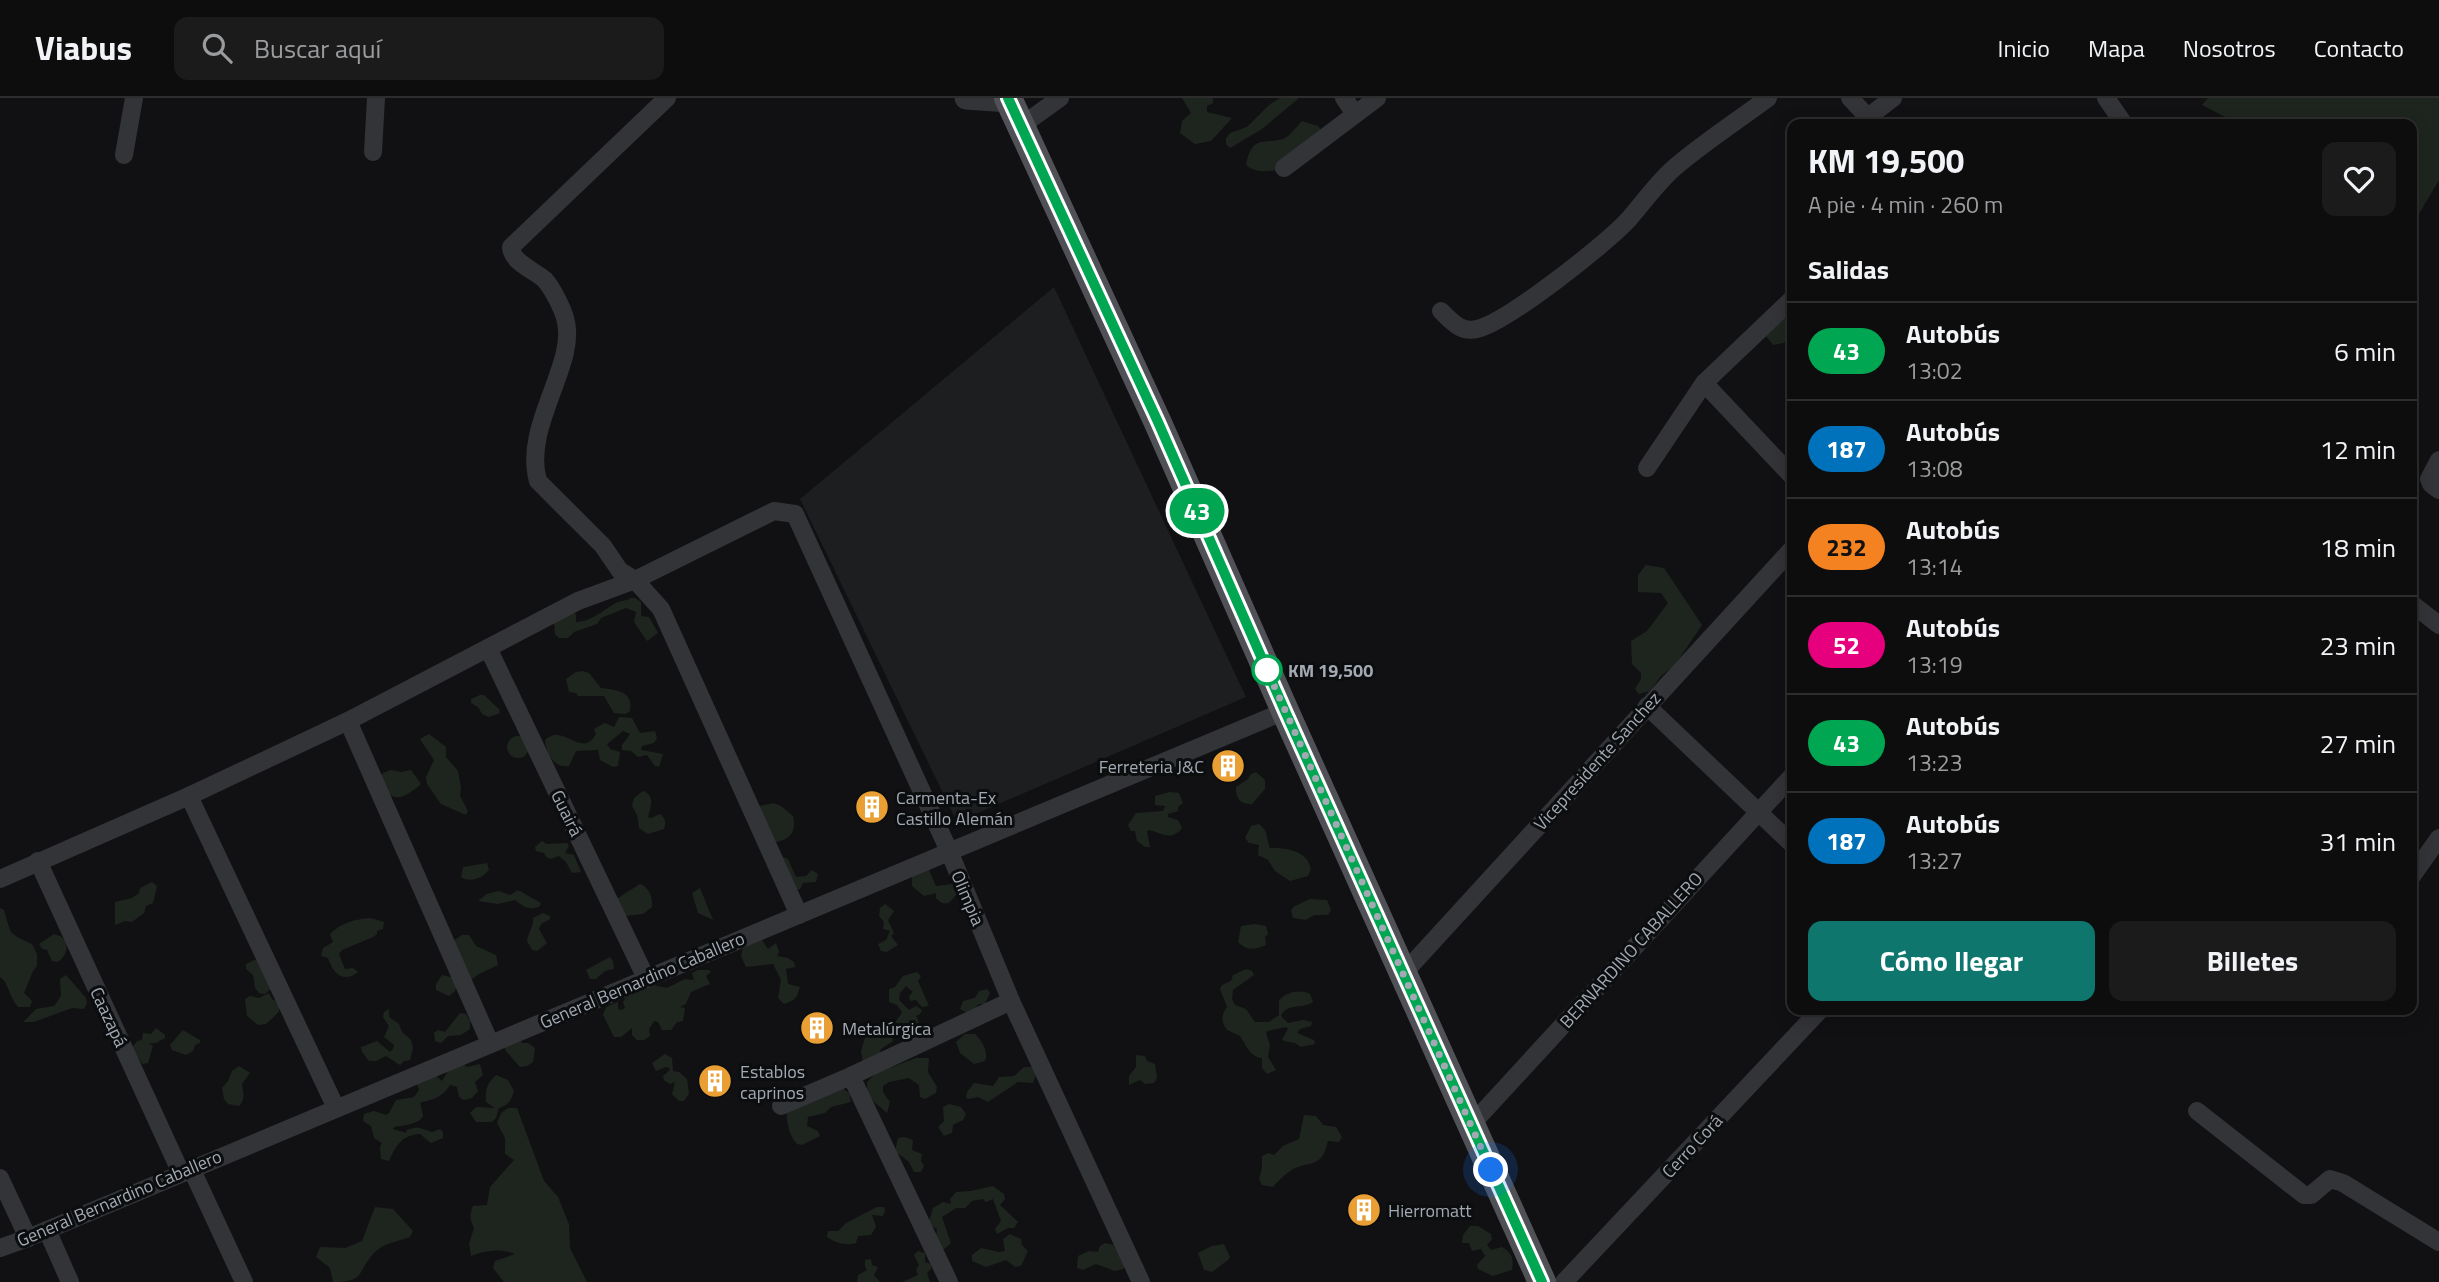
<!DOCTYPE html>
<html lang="es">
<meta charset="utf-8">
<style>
body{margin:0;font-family:"Titillium Web",sans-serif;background:#1b1b1c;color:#f1f3f6;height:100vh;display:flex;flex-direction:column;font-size:26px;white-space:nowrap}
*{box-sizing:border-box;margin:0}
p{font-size:23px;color:#9a9c9e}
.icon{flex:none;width:38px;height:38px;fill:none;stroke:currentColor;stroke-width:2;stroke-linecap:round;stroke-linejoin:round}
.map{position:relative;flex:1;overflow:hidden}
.sheet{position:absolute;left:1787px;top:21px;width:630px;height:896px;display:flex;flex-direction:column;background:#0d0d0e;border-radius:14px;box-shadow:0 4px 18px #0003,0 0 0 2px #2d2d2e}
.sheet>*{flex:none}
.badge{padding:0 14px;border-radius:23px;font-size:24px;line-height:46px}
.you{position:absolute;width:35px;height:35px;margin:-18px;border:5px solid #fff;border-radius:50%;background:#1a73e8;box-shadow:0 0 0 10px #1a73e833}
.map>.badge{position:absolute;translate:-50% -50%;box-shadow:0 0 0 4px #fff}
h2{padding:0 21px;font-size:26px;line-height:63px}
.round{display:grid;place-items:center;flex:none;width:74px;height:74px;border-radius:14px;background:#1b1b1c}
.headline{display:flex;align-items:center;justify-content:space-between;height:119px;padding:0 21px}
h1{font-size:33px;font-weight:700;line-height:52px}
.primary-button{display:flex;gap:14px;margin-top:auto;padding:14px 21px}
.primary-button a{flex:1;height:80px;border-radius:14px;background:#0f766e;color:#fff;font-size:28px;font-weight:700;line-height:80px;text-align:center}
.primary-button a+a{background:#1b1b1c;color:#f1f3f6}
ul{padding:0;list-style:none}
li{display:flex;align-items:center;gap:21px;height:98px;padding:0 21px;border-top:2px solid #2d2d2e}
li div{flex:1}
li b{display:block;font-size:26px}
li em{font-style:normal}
li .badge{min-width:77px;font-weight:700;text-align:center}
header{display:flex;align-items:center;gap:42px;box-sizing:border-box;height:98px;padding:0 35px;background:#0d0d0e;border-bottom:2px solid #2d2d2e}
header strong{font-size:33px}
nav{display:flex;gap:38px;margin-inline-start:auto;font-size:24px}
.search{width:490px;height:63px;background:#1b1b1c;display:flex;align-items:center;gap:18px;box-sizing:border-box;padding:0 24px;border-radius:14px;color:#9a9c9e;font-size:26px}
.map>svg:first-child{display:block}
.built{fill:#1d1e20}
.green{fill:#1e251e}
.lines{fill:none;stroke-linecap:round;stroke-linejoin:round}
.minor{stroke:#333438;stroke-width:18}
.tertiary{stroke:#333438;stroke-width:23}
.primary{stroke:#4f5156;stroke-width:28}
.line-casing{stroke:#fff;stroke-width:16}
.line{stroke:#00a651;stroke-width:10}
.walk{stroke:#a3a9b3;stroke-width:7;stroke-dasharray:0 12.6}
.stop-dot{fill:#fff;stroke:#00a651;stroke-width:3.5}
.labels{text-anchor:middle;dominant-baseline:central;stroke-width:6;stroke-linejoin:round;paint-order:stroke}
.stop-label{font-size:18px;font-weight:bold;fill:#a3a9b3;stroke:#0c0d0e;text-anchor:start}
.street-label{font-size:18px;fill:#a3a9b3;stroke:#0c0d0e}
.poi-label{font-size:18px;fill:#a3a9b3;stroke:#0c0d0e;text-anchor:start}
</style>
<header>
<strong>Viabus</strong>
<div class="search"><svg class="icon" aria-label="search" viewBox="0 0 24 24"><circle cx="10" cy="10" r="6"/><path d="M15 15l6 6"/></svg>Buscar aquí</div>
<nav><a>Inicio</a><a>Mapa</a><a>Nosotros</a><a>Contacto</a></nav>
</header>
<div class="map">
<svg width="2439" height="1184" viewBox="0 0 2439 1184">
<rect width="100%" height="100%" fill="#111113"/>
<polygon class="built" points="1054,189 1246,599 957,724 800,401"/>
<g class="green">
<polygon points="1182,0 1213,0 1213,5 1207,8 1207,14 1232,20 1211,43 1195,46 1180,35 1182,23 1191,15"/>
<polygon points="1280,0 1299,0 1262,31 1230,50 1226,46 1226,40 1230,35 1247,29 1269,7"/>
<polygon points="2208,0 2439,0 2439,82 2416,121 2412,119 2412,26 2239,26 2202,7"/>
<path d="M1302,23L1318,28L1321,32C1311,42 1296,62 1284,69C1274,75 1254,75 1246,67C1252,34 1266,48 1285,40C1291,37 1297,28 1302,23Z"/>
<polygon points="1792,194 1792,238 1784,245 1773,247 1759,229"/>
<polygon points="1646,467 1664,470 1702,527 1675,567 1661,578 1650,593 1639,596 1635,591 1641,581 1641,575 1632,566 1631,543 1647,533 1668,505 1661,495 1638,494 1638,477"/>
<path d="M631,500H635L641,504V518L649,519L658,535L647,543L634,524L636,514L626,510L601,520L597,526L574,534L568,540H559L555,536L554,525L569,507L576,517V524C589,524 603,513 614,506C620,502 625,504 631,500Z"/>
<path d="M583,573L589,575L601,590C616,592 634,593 630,613L626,616L614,615L604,598H578L576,595L569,594L566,581L576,574Z"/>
<polygon points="480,597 484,597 499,611 500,615 489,619 482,616 478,609 471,605 471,601"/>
<path d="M619,619L632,620L640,635L655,633L657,640L654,645L642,648L641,652L663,656L659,669L655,668L647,657L638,659L631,653L622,652V647L630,636L623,633L607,646L610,651L620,654L618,668L613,669L600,662L598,652L576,653L569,668C554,671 546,655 545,642C563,624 582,662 596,636L594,631L605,625L614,629Z"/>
<polygon points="429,636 446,649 446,659 458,673 461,689 460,698 468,713 466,717 441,706 427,686 426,679 434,662 420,641"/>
<circle cx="518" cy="649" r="11"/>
<path d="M391,672L401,674L411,672L421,686C401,703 393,705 377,683L383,675Z"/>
<path d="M1256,674L1265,682V691L1252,706C1241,707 1235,700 1236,689L1248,681L1251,676Z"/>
<path d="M643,693C655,697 651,709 648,719L651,720L660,716C666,721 666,724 664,731L648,736L639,730L637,717L632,708L634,700Z"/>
<path d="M1170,694L1179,695L1183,705L1178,709V713L1168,716V719L1178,722L1182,730C1172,743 1162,736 1150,732L1147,733L1150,749H1145L1137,743L1135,733H1131L1128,727L1136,715L1163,713L1165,708L1155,707V698Z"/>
<path d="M774,705L781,708L793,718C798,738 785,744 767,745L759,708Z"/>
<path d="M1259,726C1269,733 1266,741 1270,750C1287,750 1307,752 1311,771L1308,778L1290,783L1275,773L1268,762L1258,757L1259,747L1249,745L1245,740L1251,728Z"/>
<polygon points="542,743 547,746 567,745 569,748 565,755 574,757 581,774 572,775 566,764 559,758 551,761 546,759 544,755 536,753 535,749"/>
<polygon points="781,758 788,761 796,779 806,778 812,772 818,776 816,784 803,785 800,791 794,793"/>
<path d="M487,765L489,772C483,780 470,785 461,779L463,769Z"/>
<path d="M921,771L929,772L936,788L953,786L959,793C952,802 947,812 936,800V795L924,798L912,788V775Z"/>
<polygon points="152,784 157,788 153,805 146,808 144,815 132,824 125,823 115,827 115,804 132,800 139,795 140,790"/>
<path d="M640,786C649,789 653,800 652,809L643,816L625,818L618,807V800Z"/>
<polygon points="700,790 713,822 698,815 692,795"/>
<path d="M518,792L541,805L539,809C528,812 524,809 515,802L498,806L478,803L487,796L498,793L510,797Z"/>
<polygon points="1310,801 1327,802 1331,812 1328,817 1314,817 1306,822 1293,820 1291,813 1293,809"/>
<polygon points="885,806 894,813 888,822 894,835 891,838 898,847 887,854 881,853 878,846 886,842 890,833 883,831 884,824 879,818 880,810"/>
<path d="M0,810L4,812C12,838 7,834 32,846L37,856V868L33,873L24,895L32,903L30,909H18C9,899 9,885 0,879Z"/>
<path d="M543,815L550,818V821L541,826L539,831L547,845L537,853L532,852L527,843C528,834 534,829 533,820Z"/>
<path d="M370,820L384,824L383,831L377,833V836L373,839L342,852L339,856L345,871L353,870L358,874C343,886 333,875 328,860L321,858L323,850L333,844L330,836C341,825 355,821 370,820Z"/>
<path d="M1255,826L1266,828L1268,836L1265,839L1266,847C1255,852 1247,853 1238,844L1241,828Z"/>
<path d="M54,836C70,839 70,856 58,864L52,863L47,852L42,851L39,846Z"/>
<polygon points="462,837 469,837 476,848 496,857 498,867 479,876 467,885 453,843"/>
<path d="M762,842L768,851L776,845L779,854L777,858L788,860L794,864L795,869L786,871L788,886L800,889C796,901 796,902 784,906L778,900L781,882L773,866L746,869L741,858L743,849Z"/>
<polygon points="610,859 613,863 614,871 605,873 596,881 590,881 586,872"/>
<polygon points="254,862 260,863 273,889 265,896 259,895 255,890 253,877 246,871 246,866"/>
<path d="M1246,871L1252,873L1254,877L1233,892L1232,901L1235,907L1246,911L1255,924H1269L1279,917V903C1285,894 1300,891 1310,896L1313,904C1302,912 1287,904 1281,918L1288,925L1303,922L1312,924L1311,928L1300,931L1297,935L1314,942L1315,946L1301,949L1295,945L1284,943L1282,941L1288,931L1286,929L1268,933L1266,935L1270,947L1268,959L1276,972L1267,976L1262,970V960C1250,959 1246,947 1240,938L1227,932C1221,924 1221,917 1227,909L1220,891L1222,887L1231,883L1233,877Z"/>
<polygon points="698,872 709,872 711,874 706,878 710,886 691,894 686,906 680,909 685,910 683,923 677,924 671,932 662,932 658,924 654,923 649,931 650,938 644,942 637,942 632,937 632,930 621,939 614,939 603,917 606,909 618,904 618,911 621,912 625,910 623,904 628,896 653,887 667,890 685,881 694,882 692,875"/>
<path d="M917,874L921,878L918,883L929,908L922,909L916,902L910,903L909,898L913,894L906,888L900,895L899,902L909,912L916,908L922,912L920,916L916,918L919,924L917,936L908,938L898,936C890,925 898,923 902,914L897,907L889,904V891L895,889L903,878Z"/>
<polygon points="66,877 86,900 87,906 84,911 72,910 34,924 23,924 36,911 54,908 61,898 60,881"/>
<polygon points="442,877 455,880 458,885 455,893 449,898 436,892 436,886"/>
<polygon points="987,891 990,895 985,906 979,906 969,916 960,911 963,903 975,900 979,893"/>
<polygon points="269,895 272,901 279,905 279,914 266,926 258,927 247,918 245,901 250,898 259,900"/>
<polygon points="389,911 389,919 399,926 402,934 411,942 413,950 410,962 404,963 400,967 386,958 376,963 369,963 362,954 361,949 377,943 390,954 393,951 394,947 384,939 389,928 383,919 384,914"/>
<polygon points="460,915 466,916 470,923 470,931 461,937 448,938 441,945 435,943 434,935 438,932 445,934"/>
<polygon points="156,930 165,937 165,940 156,945 149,945 153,948 148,965 142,966 132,950 137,943 142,942 143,935 151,936"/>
<polygon points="183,932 200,942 200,945 195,947 193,953 186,957 172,952 170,947"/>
<polygon points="880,932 891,934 893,943 881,951 879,957 863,965 861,953 865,939 873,938"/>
<path d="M965,936H975C982,943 989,954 985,963L974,966L960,955L956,944Z"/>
<polygon points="520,942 522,945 528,945 535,950 533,964 527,968 520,969 505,952 505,949"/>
<polygon points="665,956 672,960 673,973 679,974 687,981 689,996 684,1003 679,1003 672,996 675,984 670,986 664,982 663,978 669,973 670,970 666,969 656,973 652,965"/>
<polygon points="1136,957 1145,958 1147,963 1155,966 1157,980 1154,985 1145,986 1140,982 1129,987 1129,978 1136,969"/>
<path d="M916,960H929L928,974L937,989L936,995L925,1001L920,999L919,987L909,980L889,984L883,988V994L890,1004L887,1015C874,1002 867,1004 867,984L876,975Z"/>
<path d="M463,966L467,969L480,966L483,977L475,984L478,993L472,1000L464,1002L459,999L457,989L450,987C442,1000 433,1001 420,1005C421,1006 423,1017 423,1018C420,1026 401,1028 394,1029L393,1031L406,1035L407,1032C419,1027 421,1031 432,1034L440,1031L443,1034V1040L431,1045L420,1036C402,1037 396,1047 389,1063L381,1061L380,1049L382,1045L374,1040L371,1028L363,1023L364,1016L374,1013L386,1017L389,1015L396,1002L414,999L419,992L417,986L433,975L442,983L448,973Z"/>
<path d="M239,968L250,975L242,986C243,994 246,1001 239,1008L228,1006L224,1001L222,990L228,983L232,973Z"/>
<polygon points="1024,969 1033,969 1036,977 1033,985 1018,984 988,1004 978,999 969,1001 966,1000 967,994 974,985 993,988 999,979 1014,978"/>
<path d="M496,977L508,982L514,993C511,1002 509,1007 499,1010L496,1020L492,1024H476L470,1015L476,1009L495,1010L486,1004C485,991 487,986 496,977Z"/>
<path d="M842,990L849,995L851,1004L831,1009L825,1015L808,1019L807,1028L818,1033L820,1038L802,1047L797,1046C790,1039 786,1024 787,1014Z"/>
<polygon points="949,1006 961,1009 966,1016 963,1022 953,1027 952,1035 944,1038 938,1029 944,1023 943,1009"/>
<path d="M508,1010H517L544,1083L558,1099L569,1126L570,1150L587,1184H504L493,1170L495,1163L515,1156C501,1150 485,1152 471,1158L469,1146L474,1130C470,1122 469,1117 473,1108L487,1107L490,1089L514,1062L505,1056V1040L497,1025L501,1015Z"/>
<path d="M1304,1017L1316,1018L1323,1027L1336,1029L1342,1039L1339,1044L1328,1043C1322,1068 1315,1063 1295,1070C1288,1073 1278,1083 1273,1089L1262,1087L1259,1081L1262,1070V1058L1268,1055L1274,1057L1283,1048L1299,1041Z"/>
<polygon points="904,1039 913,1042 912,1052 922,1056 921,1063 924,1068 921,1074 914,1074 909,1064 895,1053 898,1040"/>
<polygon points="993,1088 1004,1096 1005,1101 1000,1107 1018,1124 1014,1130 1008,1130 997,1136 995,1131 1001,1123 993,1101 986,1104 983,1101 972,1103 965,1110 956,1110 942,1119 951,1145 943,1152 936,1139 937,1131 928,1126 933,1110 943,1104 951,1106 950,1101 956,1094 971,1093"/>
<path d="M375,1109L393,1111L413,1133L410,1139C399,1143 384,1145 375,1154C356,1173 367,1184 333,1184L330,1170L316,1159L320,1149L345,1150L362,1143Z"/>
<path d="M877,1109H884L885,1113L883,1118L872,1117L876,1129L871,1137L858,1138L856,1145C846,1148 836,1145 827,1139L828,1133H838L846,1125Z"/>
<path d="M1470,1128H1478L1491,1136L1492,1141L1487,1147L1491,1152L1502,1149C1512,1155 1514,1160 1512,1172L1493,1178L1478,1171L1477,1167L1485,1158L1481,1151L1472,1153L1469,1145H1462L1463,1137Z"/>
<polygon points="1010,1136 1021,1141 1022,1147 1028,1153 1021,1168 1015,1169 1006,1162 986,1169 972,1163 972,1157 981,1150 999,1154 1005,1153 1003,1141"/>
<polygon points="1105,1145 1114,1147 1125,1169 1123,1171 1115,1173 1096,1166 1083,1172 1077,1170 1078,1158 1089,1153 1098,1154 1100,1148"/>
<polygon points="1224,1146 1230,1159 1228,1162 1212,1174 1204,1172 1198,1155 1212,1148"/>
<polygon points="918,1153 925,1155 925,1164 931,1166 931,1171 927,1175 930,1184 902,1184 918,1177 916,1172 919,1167 914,1157"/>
<polygon points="871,1161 872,1167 878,1169 874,1177 880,1184 857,1184 858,1177 867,1172 865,1169 865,1162"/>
</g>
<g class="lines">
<g class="minor">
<path d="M667,0L511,149C512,165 534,172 545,182C552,190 562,209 565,220C579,265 522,327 538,383L603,448L620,473L635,482L661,511L799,817"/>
<polyline points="1344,0 1355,16"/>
<polyline points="1850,0 1874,26"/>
<polyline points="2106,0 2124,26"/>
<polyline points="1868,19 1893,0"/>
<polyline points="1021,28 1060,0"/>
<polyline points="373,54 376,0"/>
<polyline points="124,57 134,0"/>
<polyline points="1284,70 1377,0"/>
<polyline points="1792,201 1704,285 1792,378"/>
<path d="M1441,213C1451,223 1461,235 1477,231C1506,225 1606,146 1628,122C1643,105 1656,86 1674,70C1703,45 1737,23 1768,0"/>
<polyline points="2439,362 2429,381 2431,386 2439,392"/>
<polyline points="1647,370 1704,285"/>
<polyline points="2412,506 2439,527"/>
<polyline points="488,550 646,880"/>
<polyline points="1647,608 1792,746"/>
<polyline points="348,623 490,945"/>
<polyline points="189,698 336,1010"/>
<polyline points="38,763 181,1075"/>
<polyline points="2412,778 2439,740"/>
<polyline points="0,781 189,698 348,623 578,503 635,482 774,413 795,416 949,753 1011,903 1141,1184"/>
<polyline points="1403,876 1792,451"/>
<polyline points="851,978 949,1184"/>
<polyline points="781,1008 851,978 1011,903"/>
<polyline points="2197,1013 2304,1097 2311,1097 2330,1081 2343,1085 2439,1144"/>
<polyline points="1471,1027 1792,678"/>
<polyline points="191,1070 244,1184"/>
<polyline points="0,1080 28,1140"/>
<polyline points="47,1132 70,1184"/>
<polyline points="0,1150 28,1140 1285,613"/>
<polyline points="1564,1184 1820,912"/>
</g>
<polyline class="tertiary" points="966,0 1009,3"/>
<polyline class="primary" points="1008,0 1158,325 1285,613 1542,1184"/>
</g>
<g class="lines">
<g class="line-casing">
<polyline id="line" points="1008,0 1158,324 1285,613 1542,1184"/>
</g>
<use href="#line" class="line"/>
<polyline class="walk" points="1267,572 1263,563 1491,1072"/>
</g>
<defs>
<g id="building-disc" transform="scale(1.75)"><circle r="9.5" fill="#e99f33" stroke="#0c0d0e"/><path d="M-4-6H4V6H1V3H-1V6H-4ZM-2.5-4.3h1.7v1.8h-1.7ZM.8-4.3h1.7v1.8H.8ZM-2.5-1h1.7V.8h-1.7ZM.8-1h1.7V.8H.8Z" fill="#fff"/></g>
</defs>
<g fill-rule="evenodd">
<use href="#building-disc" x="1228" y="668"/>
<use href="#building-disc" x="872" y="709"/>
<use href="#building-disc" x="817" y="930"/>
<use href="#building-disc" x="715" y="983"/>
<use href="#building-disc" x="1364" y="1112"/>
</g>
<circle class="stop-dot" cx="1267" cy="572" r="14"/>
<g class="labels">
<g class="stop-label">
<text x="1288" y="572">KM 19,500</text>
</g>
<g class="street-label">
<text transform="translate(1597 663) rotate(-48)">Vicepresidente Sanchez</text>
<text transform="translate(567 715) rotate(64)">Guairá</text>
<text transform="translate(968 800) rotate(67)">Olimpia</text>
<text transform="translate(1631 852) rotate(-48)">BERNARDINO CABALLERO</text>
<text transform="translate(642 882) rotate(-23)">General Bernardino Caballero</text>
<text transform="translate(109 919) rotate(65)">Caazapá</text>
<text transform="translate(1692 1048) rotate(-47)">Cerro Corá</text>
<text transform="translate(119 1100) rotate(-23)">General Bernardino Caballero</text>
</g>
<g class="poi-label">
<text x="1204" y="668" text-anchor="end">Ferreteria J&amp;C</text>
<text x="896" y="699">Carmenta-Ex<tspan x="896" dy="21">Castillo Alemán</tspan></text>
<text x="842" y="930">Metalúrgica</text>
<text x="740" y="973">Establos<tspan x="740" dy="21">caprinos</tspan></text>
<text x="1388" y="1112">Hierromatt</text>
</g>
</g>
</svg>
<div class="you" style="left:1491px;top:1072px"></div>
<b class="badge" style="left:1197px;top:413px;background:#00a651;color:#fff">43</b>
<section class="sheet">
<div class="headline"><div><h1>KM 19,500</h1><p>A pie · 4 min · 260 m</p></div><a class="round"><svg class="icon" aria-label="heart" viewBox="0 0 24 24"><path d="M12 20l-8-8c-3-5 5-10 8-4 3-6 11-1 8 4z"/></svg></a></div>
<h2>Salidas</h2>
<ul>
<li><span class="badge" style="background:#00a651;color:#fff">43</span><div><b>Autobús</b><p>13:02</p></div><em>6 min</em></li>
<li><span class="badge" style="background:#0072bc;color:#fff">187</span><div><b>Autobús</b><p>13:08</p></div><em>12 min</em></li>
<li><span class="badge" style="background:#f58220;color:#111">232</span><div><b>Autobús</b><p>13:14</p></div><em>18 min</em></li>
<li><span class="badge" style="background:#e6007e;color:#fff">52</span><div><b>Autobús</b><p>13:19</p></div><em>23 min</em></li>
<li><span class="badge" style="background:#00a651;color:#fff">43</span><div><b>Autobús</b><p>13:23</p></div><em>27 min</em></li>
<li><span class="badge" style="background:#0072bc;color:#fff">187</span><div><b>Autobús</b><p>13:27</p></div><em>31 min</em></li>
</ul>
<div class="primary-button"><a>Cómo llegar</a><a>Billetes</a></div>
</section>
</div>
